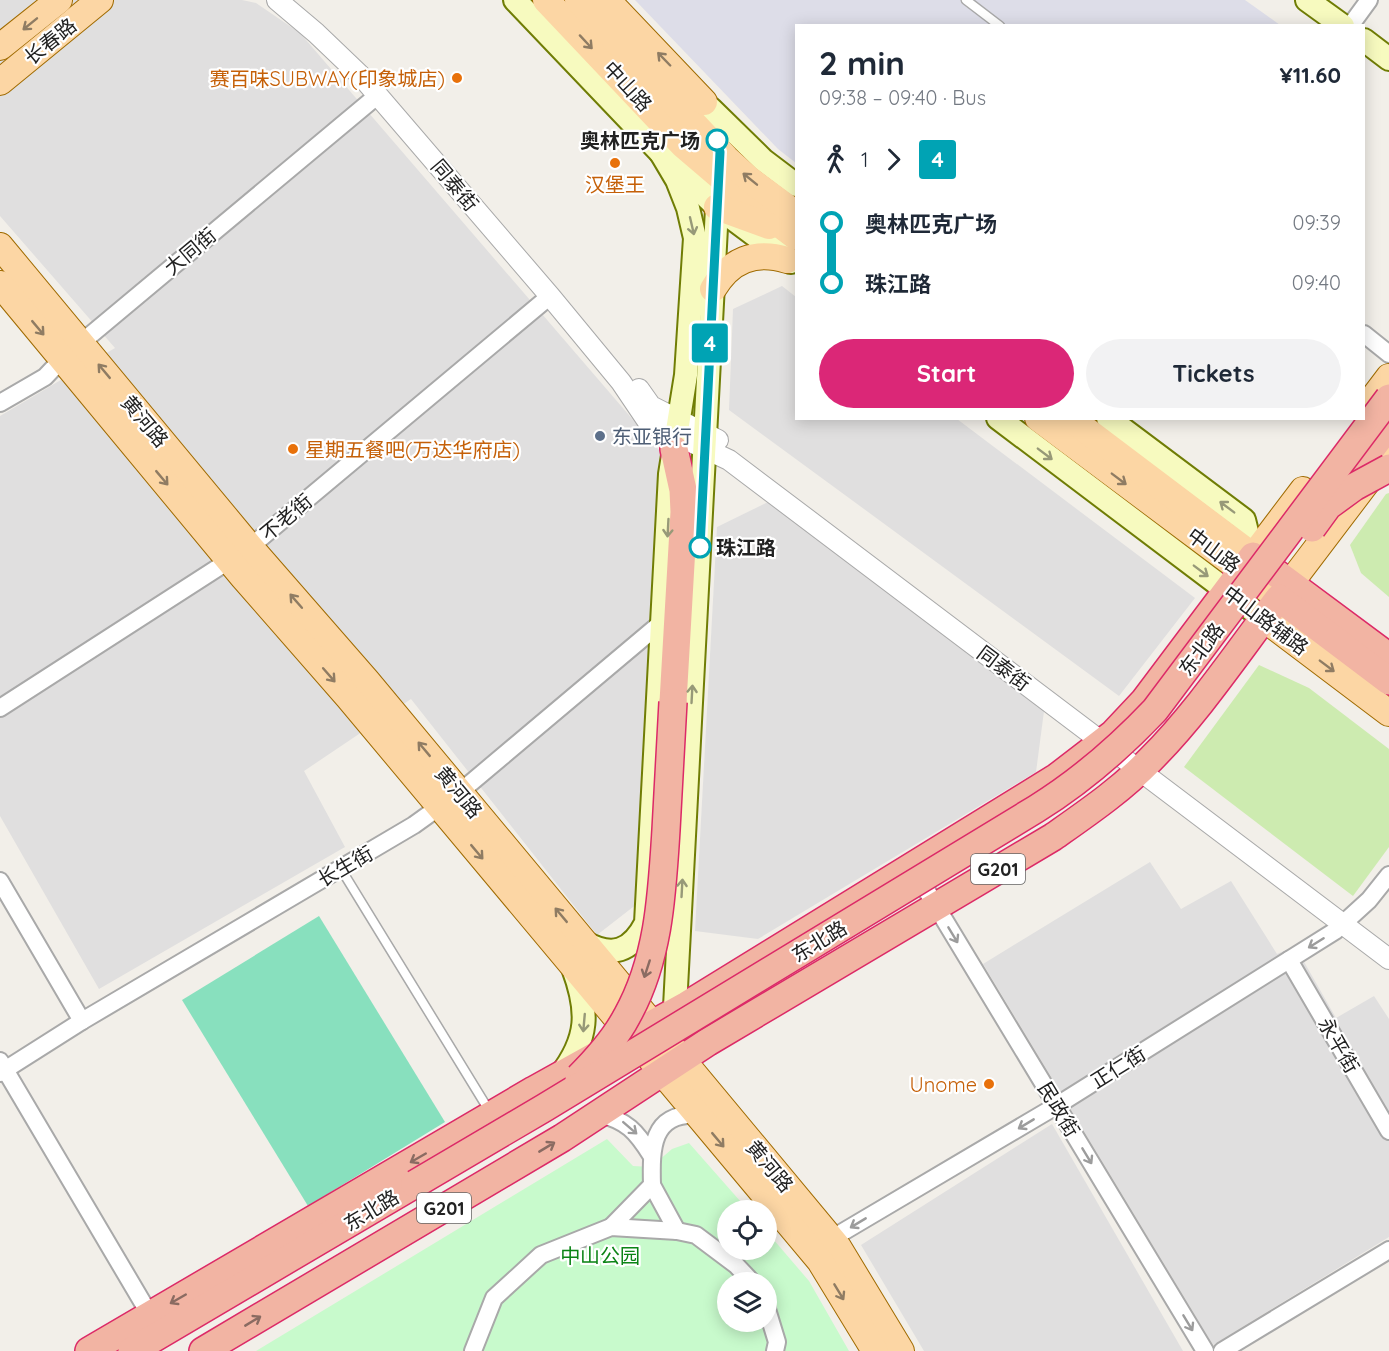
<!DOCTYPE html>
<meta charset="utf-8">
<style>
body{margin:0;font-family:Quicksand,"Noto Sans SC",sans-serif;background:#f2f2f3;color:#1f2937;height:100vh;display:flex;flex-direction:column;font-size:22px;white-space:nowrap}
*{box-sizing:border-box;margin:0}
p{font-size:20px;color:#747a83}
.icon{flex:none;width:33px;height:33px;fill:none;stroke:currentColor;stroke-width:2;stroke-linecap:round;stroke-linejoin:round}
.map{position:relative;flex:1;overflow:hidden}
.panel{position:absolute;left:795px;top:24px;width:570px;height:396px;display:flex;flex-direction:column;background:#fff;border-radius:0px;box-shadow:0 3px 15px #0003}
.panel>*{flex:none}
.badge{padding:0 12px;border-radius:4px;font-size:21px;line-height:39px}
.controls{position:absolute;left:717px;top:1200px;display:grid;gap:12px}
.controls a{display:grid;place-items:center;width:60px;height:60px;border-radius:50%;background:#fff;box-shadow:0 3px 15px #0003;font-size:30px}
.map>.badge{position:absolute;translate:-50% -50%;box-shadow:0 0 0 3px #fff}
.legs{display:flex;align-items:center;gap:9px;height:66px;padding:0 24px;font-size:20px}
.legs p{margin-inline-start:auto}
.head{display:flex;align-items:center;justify-content:space-between;height:102px;padding:0 24px}
h1{font-size:33px;font-weight:800;line-height:45px}
.button{display:flex;gap:12px;margin-top:auto;padding:12px 24px}
.button a{flex:1;height:69px;border-radius:36px;background:#db2777;color:#fff;font-size:24px;font-weight:800;line-height:69px;text-align:center}
.button a+a{background:#f2f2f3;color:#1f2937}
ul{padding:0 24px;list-style:none}
li{display:flex;align-items:center;gap:21px;height:60px;font-size:22px}
li i{display:grid;place-items:center;width:9px;height:100%;margin:0 8px;background:currentColor}
li i::after{content:'';width:15px;height:15px;margin:-8px;border:4px solid;border-radius:50%;background:#fff}
li p{margin-inline-start:auto}
li:first-child i{background:linear-gradient(#0000 50%,currentColor 0)}
li:last-child i{background:linear-gradient(currentColor 50%,#0000 0)}
.map>svg:first-child{display:block}
.residential{fill:#e0dfdf}
.grass{fill:#cdebb0}
.park{fill:#c8facc;fill-rule:evenodd}
.pitch{fill:#88e0be}
.plaza{fill:#dddde8}
.lines{fill:none;stroke-linecap:round;stroke-linejoin:round}
.service-casing{stroke:#a9a9a9;stroke-width:11}
.minor-casing{stroke:#a9a9a9;stroke-width:20}
.tertiary-casing{stroke:#a9a9a9;stroke-width:22}
.secondary-casing{stroke:#707d05;stroke-width:26}
.primary-casing{stroke:#a06b00;stroke-width:28}
.trunk-casing{stroke:#dc2a67;stroke-width:30}
.service{stroke:#fff;stroke-width:8}
.minor{stroke:#fff;stroke-width:16}
.tertiary{stroke:#fff;stroke-width:20}
.secondary{stroke:#f7fabf;stroke-width:22}
.primary{stroke:#fcd6a4;stroke-width:26}
.trunk{stroke:#f2b4a3;stroke-width:27}
.trunk-bridge-casing{stroke:#dc2a67;stroke-width:30;stroke-linecap:butt}
.trunk-bridge{stroke:#f2b4a3;stroke-width:27}
.oneway{stroke:#8f7c63}
.oneway2{stroke:#979978}
.oneway3{stroke:#9c9c9c}
.oneway4{stroke:#8a6b62}
.line-1-casing{stroke:#fff;stroke-width:14}
.line-1{stroke:#00a3b4;stroke-width:9}
.food-dot{fill:#e8710a;stroke:#fff;stroke-width:2}
.stop-1-dot{fill:#fff;stroke:#00a3b4;stroke-width:3}
.service-dot{fill:#5c6f8a;stroke:#fff;stroke-width:2}
.labels{text-anchor:middle;dominant-baseline:central;stroke-width:4.5;stroke-linejoin:round;paint-order:stroke}
.shield{fill:#fff;stroke:#646464;stroke-width:1.5}
.shield-label{font-size:18px;font-weight:bold;fill:#222}
.street-label{font-size:20px;fill:#222;stroke:#fff}
.food-label{font-size:20px;fill:#c56008;stroke:#fff;text-anchor:end}
.stop-label{font-size:20px;font-weight:bold;fill:#222;stroke:#fff;text-anchor:end}
.service-label{font-size:20px;fill:#4e5e75;stroke:#fff;text-anchor:start}
.park-label{font-size:20px;fill:#0c8416;stroke:#fff}
</style>
<div class="map">
<svg width="1389" height="1351" viewBox="0 0 1389 1351">
<rect width="100%" height="100%" fill="#f2efe9"/>
<g class="residential">
<polygon points="0,0 242,0 256,3 300,33 665,457 642,900 597,935 411,699 304,771 345,847 99,989 0,816 0,416 115,348 0,216"/>
<polygon points="782,286 796,297 796,418 957,419 1195,598 1119,696 729,410 733,309"/>
<polygon points="768,502 1044,711 1036,772 758,939 695,931 717,527"/>
<polygon points="1150,862 1181,909 1231,881 1277,954 1295,946 1336,1018 1374,996 1389,1019 1389,1237 1213,1345 983,964"/>
<polygon points="1052,1124 1183,1351 924,1351 861,1245"/>
</g>
<g class="grass">
<polygon points="1389,493 1389,597 1361,573 1350,545 1386,494"/>
<polygon points="1259,665 1309,688 1389,749 1389,847 1353,896 1184,767"/>
</g>
<path class="park" d="M607,1139L633,1166L651,1167L672,1149L689,1143L748,1210H728V1250H766L767,1232L809,1281L849,1351H256ZM728,1282H766V1322H728Z"/>
<polygon class="pitch" points="319,916 445,1122 308,1206 182,1000"/>
<polygon class="plaza" points="635,0 1245,0 1280,25 796,26 796,163 778,149"/>
<g class="lines">
<g class="service-casing">
<g id="service">
<polyline points="966,0 1000,26"/>
<polyline points="341,869 490,1112"/>
</g>
</g>
<g class="minor-casing">
<g id="minor">
<polyline points="1350,26 1369,0"/>
<polyline points="1364,334 1389,354"/>
<polyline points="0,403 45,377 63,358 378,95"/>
<polyline points="0,708 250,547 550,296"/>
<polyline points="916,873 1205,1351"/>
<polyline points="0,881 82,1021"/>
<polyline points="1289,960 1389,1131"/>
<polyline points="0,1061 150,1315"/>
<polyline points="0,1073 82,1021 414,825 460,792 662,622"/>
<path d="M600,1114C627,1121 636,1131 651,1155"/>
<polyline points="652,1185 677,1231"/>
<path d="M611,1227L652,1185C651,1149 651,1112 698,1115"/>
<polyline points="831,1239 1056,1106 1335,931 1369,900 1389,875"/>
<polyline points="766,1306 777,1342 775,1351"/>
<polyline points="473,1351 494,1298 541,1255 611,1227 677,1231 696,1235 736,1265 752,1282"/>
<polyline points="1222,1351 1389,1250"/>
</g>
</g>
<g class="tertiary-casing">
<g id="tertiary">
<polyline points="277,0 316,33 362,77 550,296 621,382 648,422 729,460 1389,959"/>
<polyline points="639,389 651,406 718,440"/>
</g>
</g>
<g class="secondary-casing">
<g id="secondary">
<polyline points="515,0 661,153 717,207 791,262"/>
<polyline points="1307,0 1343,26"/>
<polyline points="1364,40 1389,59"/>
<polyline points="711,109 763,160 796,185"/>
<polyline points="998,418 1263,618"/>
<polyline points="1108,418 1244,520 1253,556"/>
<path d="M584,942C612,958 631,952 646,923L670,474L686,375L695,238L688,208L677,180L661,153"/>
<polyline points="674,1026 720,151 714,126 704,102"/>
<path d="M560,1076C589,1038 589,1011 573,968"/>
</g>
</g>
<g class="primary-casing">
<g id="primary">
<polyline points="546,0 683,145 751,203 796,237"/>
<polyline points="578,0 726,158 749,179 796,214"/>
<polyline points="607,0 704,102"/>
<polyline points="0,47 59,0"/>
<polyline points="0,82 100,0"/>
<polyline points="717,207 769,226"/>
<polyline points="0,246 250,547 367,681 838,1247 901,1351"/>
<polyline points="0,284 243,577 348,697 820,1261 875,1351"/>
<path d="M713,289C730,260 755,250 787,260"/>
<polyline points="1364,410 1389,377"/>
<polyline points="1038,418 1279,598 1389,453"/>
<polyline points="1070,418 1253,556 1303,490"/>
<polyline points="1263,618 1389,713"/>
</g>
</g>
<g class="trunk-casing">
<g id="trunk">
<polyline points="1333,500 1389,425"/>
<polyline points="673,702 684,512 683,490 674,449"/>
<polyline points="89,1351 534,1090 687,1005 1057,777 1113,734 1144,701 1253,556 1389,657"/>
<polyline points="132,1351 415,1184"/>
<path d="M203,1351L562,1138L708,1042L1053,837C1087,813 1121,790 1150,760C1198,712 1237,653 1279,598L1389,681"/>
</g>
</g>
<use href="#service" class="service"/>
<use href="#minor" class="minor"/>
<use href="#tertiary" class="tertiary"/>
<use href="#secondary" class="secondary"/>
<use href="#primary" class="primary"/>
<use href="#trunk" class="trunk"/>
<g class="trunk-bridge-casing">
<g id="trunk-bridge">
<polyline points="1312,528 1328,506 1354,487 1389,468"/>
<path d="M579,1077C597,1059 615,1039 627,1016C659,959 662,894 666,830C668,787 671,745 673,702"/>
<path d="M415,1184L544,1108L1036,809C1081,781 1119,748 1155,710L1389,398"/>
</g>
</g>
<use href="#trunk-bridge" class="trunk-bridge"/>
</g>
<defs><path id="oneway-shaft" d="M-6 0H5M1.5-3L5.5 0L1.5 3" fill="none" stroke-width="1.6" stroke-linecap="round" stroke-linejoin="round" transform="scale(1.5)"/></defs>
<g class="oneway">
<use href="#oneway-shaft" transform="translate(30 24) rotate(141)"/>
<use href="#oneway-shaft" transform="translate(586 42) rotate(47)"/>
<use href="#oneway-shaft" transform="translate(664 59) rotate(-134)"/>
<use href="#oneway-shaft" transform="translate(750 179) rotate(-141)"/>
<use href="#oneway-shaft" transform="translate(38 328) rotate(50)"/>
<use href="#oneway-shaft" transform="translate(104 371) rotate(-130)"/>
<use href="#oneway-shaft" transform="translate(162 478) rotate(50)"/>
<use href="#oneway-shaft" transform="translate(1119 479) rotate(37)"/>
<use href="#oneway-shaft" transform="translate(296 601) rotate(-131)"/>
<use href="#oneway-shaft" transform="translate(1327 666) rotate(37)"/>
<use href="#oneway-shaft" transform="translate(329 675) rotate(49)"/>
<use href="#oneway-shaft" transform="translate(424 749) rotate(-130)"/>
<use href="#oneway-shaft" transform="translate(477 852) rotate(50)"/>
<use href="#oneway-shaft" transform="translate(561 915) rotate(-130)"/>
<use href="#oneway-shaft" transform="translate(718 1140) rotate(50)"/>
<use href="#oneway-shaft" transform="translate(839 1292) rotate(59)"/>
</g>
<g class="oneway2">
<use href="#oneway-shaft" transform="translate(692 226) rotate(77)"/>
<use href="#oneway-shaft" transform="translate(1045 454) rotate(37)"/>
<use href="#oneway-shaft" transform="translate(1227 507) rotate(-143)"/>
<use href="#oneway-shaft" transform="translate(668 528) rotate(93)"/>
<use href="#oneway-shaft" transform="translate(1201 571) rotate(37)"/>
<use href="#oneway-shaft" transform="translate(692 694) rotate(-87)"/>
<use href="#oneway-shaft" transform="translate(682 888) rotate(-87)"/>
<use href="#oneway-shaft" transform="translate(584 1023) rotate(95)"/>
</g>
<g class="oneway3">
<use href="#oneway-shaft" transform="translate(953 935) rotate(59)"/>
<use href="#oneway-shaft" transform="translate(1316 943) rotate(148)"/>
<use href="#oneway-shaft" transform="translate(1026 1124) rotate(149)"/>
<use href="#oneway-shaft" transform="translate(630 1128) rotate(41)"/>
<use href="#oneway-shaft" transform="translate(1087 1156) rotate(59)"/>
<use href="#oneway-shaft" transform="translate(858 1223) rotate(149)"/>
<use href="#oneway-shaft" transform="translate(1188 1323) rotate(59)"/>
</g>
<g class="oneway4">
<use href="#oneway-shaft" transform="translate(647 969) rotate(108)"/>
<use href="#oneway-shaft" transform="translate(547 1147) rotate(-31)"/>
<use href="#oneway-shaft" transform="translate(418 1158) rotate(150)"/>
<use href="#oneway-shaft" transform="translate(178 1299) rotate(150)"/>
<use href="#oneway-shaft" transform="translate(253 1321) rotate(-31)"/>
</g>
<g class="lines">
<g class="line-1-casing">
<polyline id="line-1" points="700,547 720,152 717,140"/>
</g>
<use href="#line-1" class="line-1"/>
</g>
<g class="food-dot">
<circle cx="457" cy="78" r="6"/>
<circle cx="615" cy="163" r="6"/>
<circle cx="293" cy="449" r="6"/>
<circle cx="989" cy="1084" r="6"/>
</g>
<g class="stop-1-dot">
<circle cx="717" cy="140" r="10"/>
<circle cx="700" cy="547" r="10"/>
</g>
<circle class="service-dot" cx="600" cy="436" r="6"/>
<g class="labels">
<g class="shield">
<rect x="971" y="854" width="54" height="30" rx="4.5"/>
<rect x="417" y="1193" width="54" height="30" rx="4.5"/>
</g>
<g class="shield-label">
<text x="998" y="869">G201</text>
<text x="444" y="1208">G201</text>
</g>
<g class="street-label">
<text transform="translate(50 41) rotate(-39)">长春路</text>
<text transform="translate(628 86) rotate(47)">中山路</text>
<text transform="translate(455 185) rotate(50)">同泰街</text>
<text transform="translate(190 251) rotate(-40)">大同街</text>
<text transform="translate(145 421) rotate(50)">黄河路</text>
<text transform="translate(286 517) rotate(-40)">不老街</text>
<text transform="translate(1214 550) rotate(37)">中山路</text>
<text transform="translate(1266 620) rotate(37)">中山路辅路</text>
<text transform="translate(1201 649) rotate(-53)">东北路</text>
<text transform="translate(1004 668) rotate(37)">同泰街</text>
<text transform="translate(459 792) rotate(50)">黄河路</text>
<text transform="translate(345 866) rotate(-30)">长生街</text>
<text transform="translate(819 941) rotate(-31)">东北路</text>
<text transform="translate(1339 1045) rotate(60)">永平街</text>
<text transform="translate(1118 1067) rotate(-32)">正仁街</text>
<text transform="translate(1059 1109) rotate(59)">民政街</text>
<text transform="translate(770 1166) rotate(50)">黄河路</text>
<text transform="translate(371 1210) rotate(-31)">东北路</text>
</g>
<g class="food-label">
<text x="445" y="78">赛百味SUBWAY(印象城店)</text>
<text x="615" y="184" text-anchor="middle">汉堡王</text>
<text x="305" y="449" text-anchor="start">星期五餐吧(万达华府店)</text>
<text x="977" y="1084">Unome</text>
</g>
<g class="stop-label">
<text x="700" y="140">奥林匹克广场</text>
<text x="716" y="547" text-anchor="start">珠江路</text>
</g>
<g class="service-label">
<text x="612" y="436">东亚银行</text>
</g>
<g class="park-label">
<text x="600" y="1255">中山公园</text>
</g>
</g>
</svg>
<div class="controls">
<a><svg class="icon" aria-label="locate" viewBox="0 0 24 24"><circle cx="12" cy="12" r="6"/><path d="M12 2v4M12 18v4M2 12h4M18 12h4"/></svg></a>
<a><svg class="icon" aria-label="layers" viewBox="0 0 24 24"><path d="M12 4l9 5-9 5-9-5zM3 14l9 5 9-5"/></svg></a>
</div>
<b class="badge" style="left:710px;top:343px;background:#00a3b4;color:#fff">4</b>
<section class="panel">
<div class="head"><div><h1>2 min</h1><p>09:38 – 09:40 · Bus</p></div><b>¥11.60</b></div>
<div class="legs"><svg class="icon" aria-label="walk" viewBox="0 0 24 24"><circle cx="13" cy="4" r="2"/><path d="M13 8l-2 6 4 7M11 14l-3 7M7 12l3-4h3l4 4"/></svg>1<svg class="icon" aria-label="forward" viewBox="0 0 24 24"><path d="M9 5l7 7-7 7"/></svg><b class="badge" style="background:#00a3b4;color:#fff">4</b></div>
<ul>
<li><i style="color:#00a3b4"></i><b>奥林匹克广场</b><p>09:39</p></li>
<li><i style="color:#00a3b4"></i><b>珠江路</b><p>09:40</p></li>
</ul>
<div class="button"><a>Start</a><a>Tickets</a></div>
</section>
</div>
